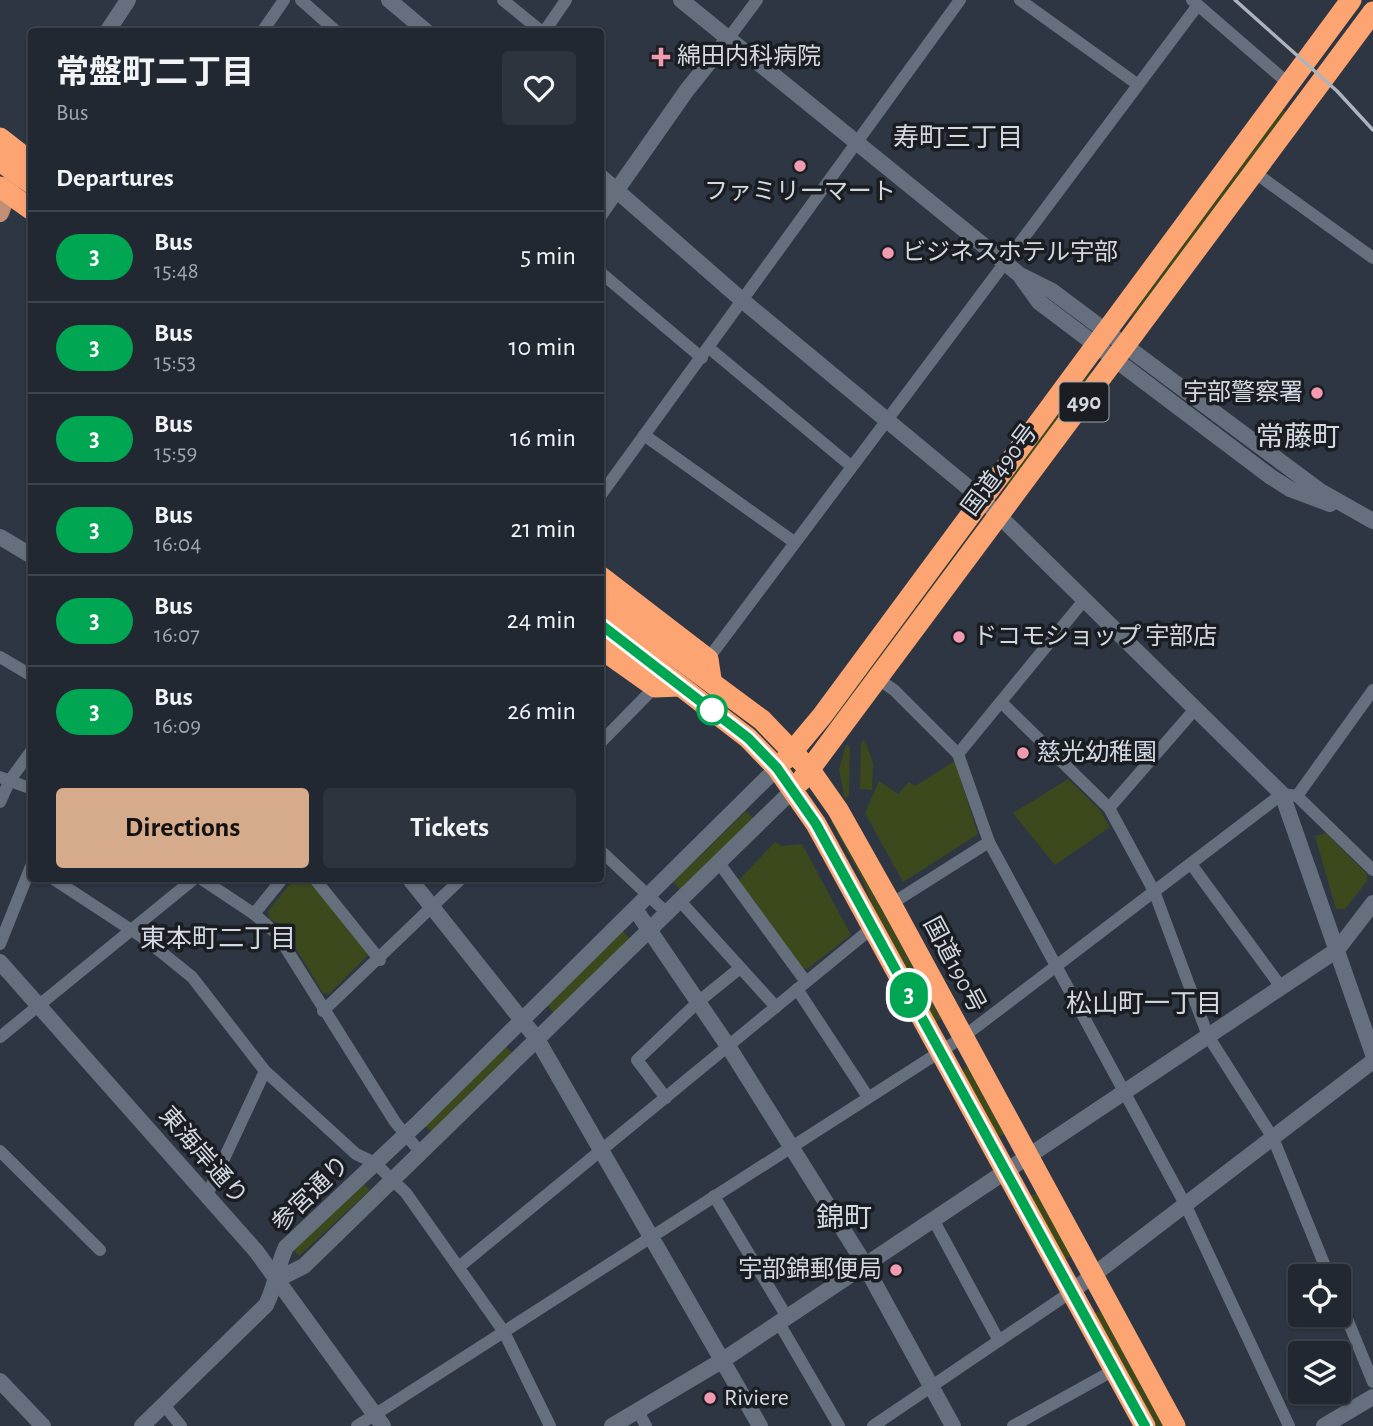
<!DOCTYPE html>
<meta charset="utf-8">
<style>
body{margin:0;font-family:"Alegreya Sans","Noto Sans JP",sans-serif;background:#2e343e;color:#f1f3f6;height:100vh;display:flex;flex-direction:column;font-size:26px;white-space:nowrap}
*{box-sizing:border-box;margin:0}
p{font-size:23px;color:#a2a6ac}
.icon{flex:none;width:38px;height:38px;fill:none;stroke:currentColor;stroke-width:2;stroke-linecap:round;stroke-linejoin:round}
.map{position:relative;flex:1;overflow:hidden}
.sheet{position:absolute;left:28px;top:28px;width:576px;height:854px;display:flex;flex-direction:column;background:#222832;border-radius:7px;box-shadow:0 2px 5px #0004,0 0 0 2px #3f444d}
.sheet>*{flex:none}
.badge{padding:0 14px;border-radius:23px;font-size:24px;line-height:46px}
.fabs{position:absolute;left:1288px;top:1264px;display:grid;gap:14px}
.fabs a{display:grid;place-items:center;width:63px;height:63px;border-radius:7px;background:#222832;box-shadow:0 2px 5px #0004,0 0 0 2px #3f444d;font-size:35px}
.map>.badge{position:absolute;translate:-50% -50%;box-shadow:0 0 0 4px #fff}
h2{padding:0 28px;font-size:26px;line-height:63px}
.round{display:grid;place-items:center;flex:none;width:74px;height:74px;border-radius:7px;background:#2e343e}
.head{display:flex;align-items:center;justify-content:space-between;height:119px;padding:0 28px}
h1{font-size:33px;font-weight:700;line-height:52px}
.button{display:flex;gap:14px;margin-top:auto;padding:14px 28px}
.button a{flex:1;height:80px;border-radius:7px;background:#d6ab8b;color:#111;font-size:28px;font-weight:700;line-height:80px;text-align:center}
.button a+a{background:#2e343e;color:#f1f3f6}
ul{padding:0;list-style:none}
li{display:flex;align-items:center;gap:21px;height:91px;padding:0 28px;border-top:2px solid #3f444d}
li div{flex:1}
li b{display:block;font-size:26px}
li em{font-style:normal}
li .badge{min-width:77px;font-weight:700;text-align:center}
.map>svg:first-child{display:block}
.green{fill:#3c491d}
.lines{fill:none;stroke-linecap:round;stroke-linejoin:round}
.street{stroke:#666f7d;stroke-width:12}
.secondary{stroke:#666f7d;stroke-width:16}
.primary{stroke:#c08f76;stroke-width:18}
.highway{stroke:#fca572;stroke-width:21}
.rail{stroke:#aeb4bd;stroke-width:3.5}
.line-casing{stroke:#fff;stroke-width:16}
.line{stroke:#00a651;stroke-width:10}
.poi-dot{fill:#f29ab0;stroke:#1a1e23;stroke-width:2.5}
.stop-dot{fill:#fff;stroke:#00a651;stroke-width:3.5}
.labels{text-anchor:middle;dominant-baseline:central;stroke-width:7;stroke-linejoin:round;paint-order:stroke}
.shield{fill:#1a1e23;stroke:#9ca1a8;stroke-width:2}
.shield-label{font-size:23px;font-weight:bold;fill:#d4d9e1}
.poi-label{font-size:24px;fill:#d4d9e1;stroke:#1a1e23;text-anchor:start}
.street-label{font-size:24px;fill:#d4d9e1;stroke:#1a1e23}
.neighbourhood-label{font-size:26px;fill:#d4d9e1;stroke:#1a1e23}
.quarter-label{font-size:28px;fill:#d4d9e1;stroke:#1a1e23}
</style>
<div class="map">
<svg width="1373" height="1426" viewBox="0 0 1373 1426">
<rect width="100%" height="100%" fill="#2e3643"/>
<g class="green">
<polygon points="1282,109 1287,113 1135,319 1131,316"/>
<polygon points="1090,372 1093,375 1007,487 1006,483"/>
<polygon points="977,526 981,529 837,722 833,719"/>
<polygon points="864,739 873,763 872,790 860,789 861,743"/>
<polygon points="846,744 850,747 849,795 845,799 839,770"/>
<polygon points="955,761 978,834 903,882 865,813 879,781 898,794 909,782 915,786"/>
<polygon points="1068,779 1099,809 1110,827 1055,865 1013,813"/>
<polygon points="746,811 755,820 681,891 673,882"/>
<polygon points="834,820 941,1019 935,1022 881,925 861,877 831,821"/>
<polygon points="1326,833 1367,874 1367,881 1345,909 1336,909 1315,836"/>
<polygon points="775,842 782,846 802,844 851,935 807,969 799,967 738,881"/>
<polygon points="294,879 310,879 369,954 329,994 323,993 281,924 269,919 268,911"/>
<polygon points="623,931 631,941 555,1014 547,1005"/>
<polygon points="505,1046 513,1054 431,1132 424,1124"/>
<polygon points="965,1067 970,1069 1005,1133 1002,1136 997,1135 963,1072"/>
<polygon points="364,1184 370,1190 299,1256 293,1250"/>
<polygon points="1037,1193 1072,1256 1065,1259 1030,1197"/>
<polygon points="1102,1310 1165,1426 1156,1426 1094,1314"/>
</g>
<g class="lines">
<g class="street">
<polyline points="301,0 337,32"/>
<polyline points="503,0 542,32"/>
<polyline points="1020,0 1137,84"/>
<polyline points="1192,0 1289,84"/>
<polyline points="262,32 284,0"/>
<polyline points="544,32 566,0"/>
<polyline points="728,39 757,0"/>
<polyline points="1254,172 1373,258"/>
<polyline points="600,272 702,358"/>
<polyline points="709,348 851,466"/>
<polyline points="644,435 794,542"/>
<polyline points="600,496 960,0"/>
<polyline points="0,657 32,676"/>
<polyline points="708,659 1198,5"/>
<polyline points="878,679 894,690 958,754 989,842 1186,1206 1289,1426"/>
<polyline points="1002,703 1109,808 1154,891 1208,1036 1273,1138 1329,1276"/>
<polyline points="600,743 655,687"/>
<polyline points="958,754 1085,599"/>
<polyline points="0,777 32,789"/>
<polyline points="1297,796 1373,690"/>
<polyline points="0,802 10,780 32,750"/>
<polyline points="1109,808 1196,708"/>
<polyline points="600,850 668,914"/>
<polyline points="719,863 806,982"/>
<polyline points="1191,864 1281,987"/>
<polyline points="52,878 145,939 192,977 265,1071 356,1154 375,1163 406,1193 504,1332 550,1426"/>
<polyline points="200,878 254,914 277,934 395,1122 421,1153"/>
<polyline points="314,878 380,960"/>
<polyline points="680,901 776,1007"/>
<polyline points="891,904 989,842"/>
<polyline points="254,914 283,878"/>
<polyline points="0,944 32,864"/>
<polyline points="797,989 868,1097"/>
<polyline points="323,1011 462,878"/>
<polyline points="0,1037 195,878"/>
<polyline points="666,1098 637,1060 698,1002 740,968"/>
<polyline points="0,1151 100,1250"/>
<polyline points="207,1195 265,1071"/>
<polyline points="714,1196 787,1317"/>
<polyline points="933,1219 999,1341"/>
<polyline points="460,1266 872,928"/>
<polyline points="1339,1299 1373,1382"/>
<polyline points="779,1323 839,1426"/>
<polyline points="164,1405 181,1426"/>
<polyline points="638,1411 646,1426"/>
<polyline points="357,1426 963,1037 1282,794 1297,796 1373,870"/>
<polyline points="873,1426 1071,1292"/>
<polyline points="1013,1426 1114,1370"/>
</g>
<g class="secondary">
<polyline points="389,0 427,32"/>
<polyline points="681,0 1020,275 1052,291 1320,491 1373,521"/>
<polyline points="107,32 128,0"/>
<polyline points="600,176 743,301 982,499 1282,794 1373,1054"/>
<polyline points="600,214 687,90 728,39"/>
<polyline points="1021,277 1039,302 1271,477 1290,489 1330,504"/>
<polyline points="0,537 32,556"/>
<polyline points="409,878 537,1039 760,1426"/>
<polyline points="635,909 728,1046 859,1255 953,1426"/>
<polyline points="0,962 256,1251 383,1426"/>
<polyline points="278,1279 304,1266 793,790"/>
<polyline points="1071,1292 1373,1061"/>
<polyline points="0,1381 43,1426"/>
<path d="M142,1426L266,1305C277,1283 277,1266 286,1247L419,1122L777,768"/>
<polyline points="612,1426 723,1360 1337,950 1373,903"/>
<polyline points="1324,1426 1373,1397"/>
</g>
<polyline class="primary" points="0,213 12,180"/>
<g class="highway">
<polyline points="0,138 32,163"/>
<polyline points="0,161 32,184"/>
<polyline points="0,187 32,210"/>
<polyline points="600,576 708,659 711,679"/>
<polyline points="600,600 762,720 810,770 838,810 891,904 1175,1426"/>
<polyline points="600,624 748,738 777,768 816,824 1145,1426"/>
<polyline points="600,648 655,687 680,686"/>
<polyline points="786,759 822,716 1351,0"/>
<polyline points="801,781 1373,12"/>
</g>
<polyline class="rail" points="1235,0 1337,91 1373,130"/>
</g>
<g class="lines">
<g class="line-casing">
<polyline id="line" points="600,624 748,738 777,768 816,824 1145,1426"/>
</g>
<use href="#line" class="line"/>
</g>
<g class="poi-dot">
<path d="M657.5 46.5h7v7h7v7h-7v7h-7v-7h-7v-7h7z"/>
<circle cx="800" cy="166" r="7"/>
<circle cx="888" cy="253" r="7"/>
<circle cx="1317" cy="393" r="7"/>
<circle cx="959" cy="637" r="7"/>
<circle cx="1023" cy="753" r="7"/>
<circle cx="896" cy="1270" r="7"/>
<circle cx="710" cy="1398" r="7"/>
</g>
<circle class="stop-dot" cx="712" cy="710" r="14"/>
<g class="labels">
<rect class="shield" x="1059.5" y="382.5" width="49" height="39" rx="5"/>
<g class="shield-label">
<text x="1084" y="402">490</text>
</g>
<g class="poi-label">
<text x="677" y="57">綿田内科病院</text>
<text x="800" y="192" text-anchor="middle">ファミリーマート</text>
<text x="902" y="253">ビジネスホテル宇部</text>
<text x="1303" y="393" text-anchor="end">宇部警察署</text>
<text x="973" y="637">ドコモショップ 宇部店</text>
<text x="1037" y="753">慈光幼稚園</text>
<text x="882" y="1270" text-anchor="end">宇部錦郵便局</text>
<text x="724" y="1398">Riviere</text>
</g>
<g class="street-label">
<text transform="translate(1000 470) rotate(-53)">国道490号</text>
<text transform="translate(954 965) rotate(62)">国道190号</text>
<text transform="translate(203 1156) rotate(49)">東海岸通り</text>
<text transform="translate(311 1194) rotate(-44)">参宮通り</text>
</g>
<g class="neighbourhood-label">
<text x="958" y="138">寿町三丁目</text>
<text x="218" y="939">東本町二丁目</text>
<text x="1144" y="1004">松山町一丁目</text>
</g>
<g class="quarter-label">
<text x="1298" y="438">常藤町</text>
<text x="844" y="1219">錦町</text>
</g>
</g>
</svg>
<div class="fabs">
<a><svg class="icon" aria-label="locate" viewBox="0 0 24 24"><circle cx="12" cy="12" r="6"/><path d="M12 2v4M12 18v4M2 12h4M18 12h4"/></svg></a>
<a><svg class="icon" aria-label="layers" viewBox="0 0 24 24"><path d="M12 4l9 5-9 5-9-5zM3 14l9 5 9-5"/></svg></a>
</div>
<b class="badge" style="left:909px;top:995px;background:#00a651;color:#fff">3</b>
<section class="sheet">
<div class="head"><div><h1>常盤町二丁目</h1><p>Bus</p></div><a class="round"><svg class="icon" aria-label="heart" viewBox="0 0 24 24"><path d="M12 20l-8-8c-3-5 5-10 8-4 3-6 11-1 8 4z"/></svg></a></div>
<h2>Departures</h2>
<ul>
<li><span class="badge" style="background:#00a651;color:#fff">3</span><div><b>Bus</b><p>15:48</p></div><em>5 min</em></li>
<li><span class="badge" style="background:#00a651;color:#fff">3</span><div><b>Bus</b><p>15:53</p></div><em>10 min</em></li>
<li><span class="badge" style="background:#00a651;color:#fff">3</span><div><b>Bus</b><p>15:59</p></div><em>16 min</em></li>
<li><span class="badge" style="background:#00a651;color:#fff">3</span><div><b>Bus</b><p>16:04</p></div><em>21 min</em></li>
<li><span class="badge" style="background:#00a651;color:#fff">3</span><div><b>Bus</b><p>16:07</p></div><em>24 min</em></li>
<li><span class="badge" style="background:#00a651;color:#fff">3</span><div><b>Bus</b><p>16:09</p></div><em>26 min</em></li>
</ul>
<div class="button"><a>Directions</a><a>Tickets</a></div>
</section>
</div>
